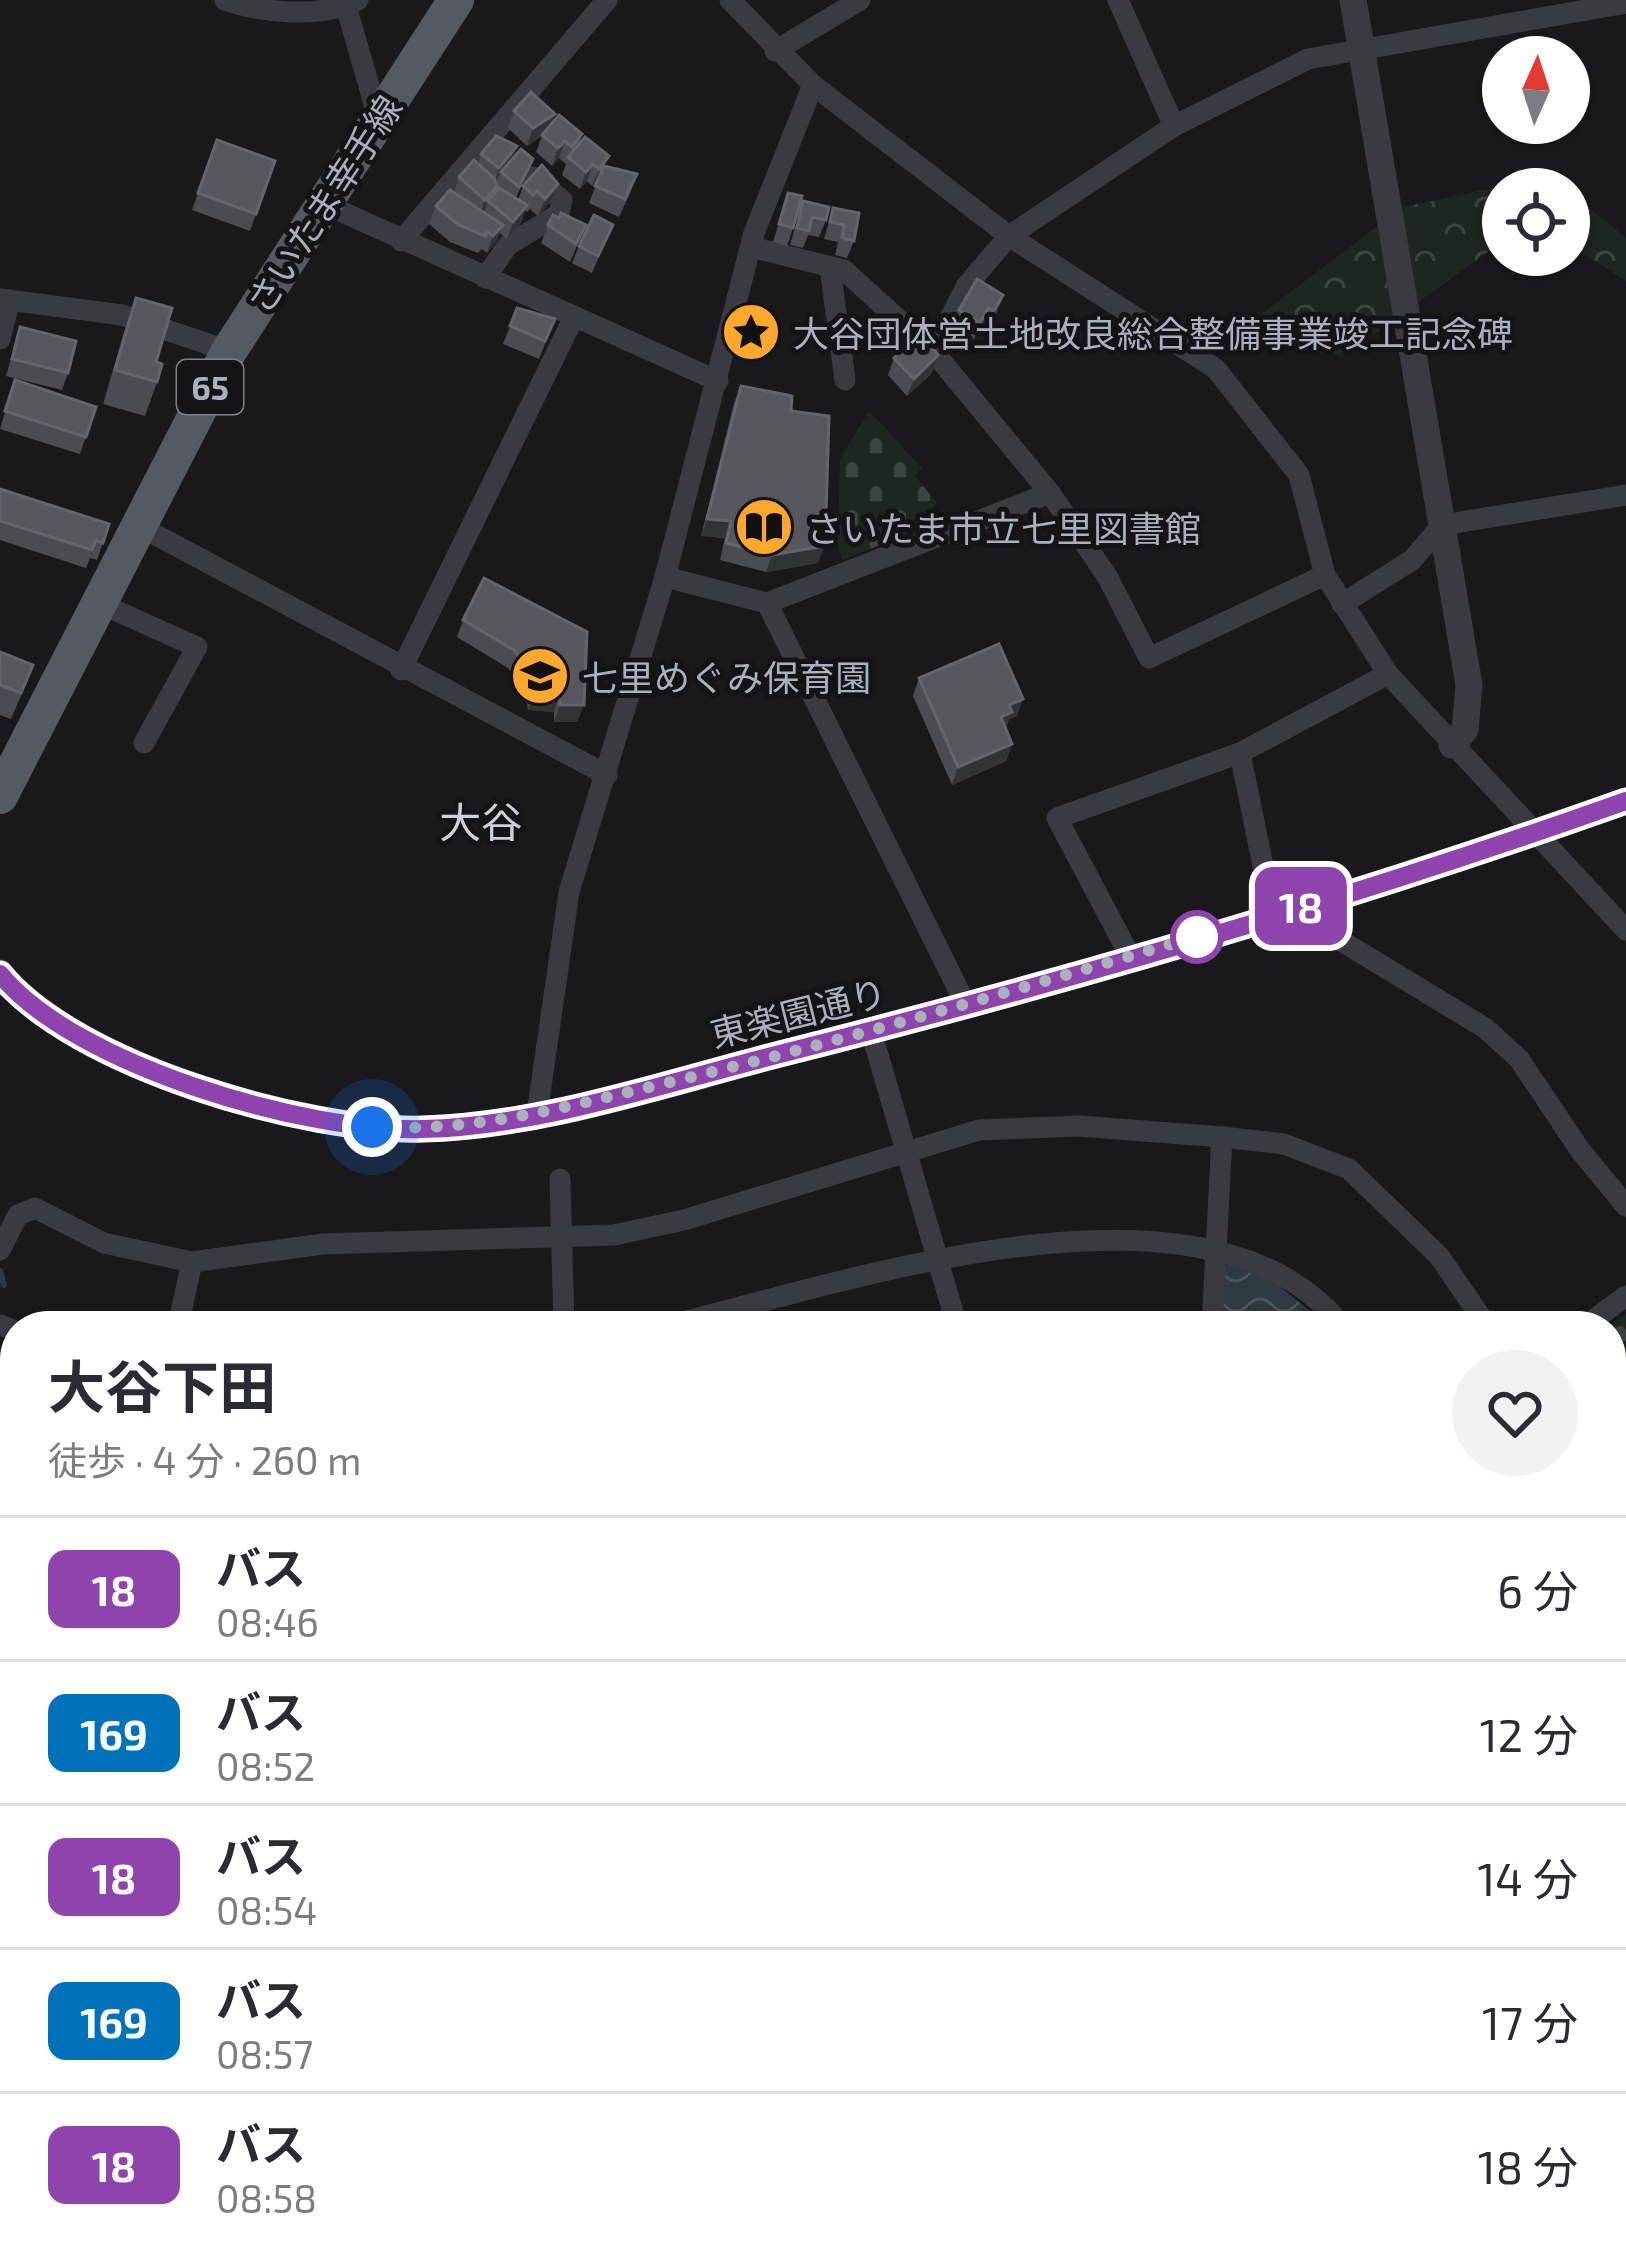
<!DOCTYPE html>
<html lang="ja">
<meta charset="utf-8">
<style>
body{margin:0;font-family:"Exo 2","Noto Sans JP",sans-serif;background:#f2f2f3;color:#2b2b33;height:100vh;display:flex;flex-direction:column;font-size:45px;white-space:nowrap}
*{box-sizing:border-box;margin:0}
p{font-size:39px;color:#7c7c81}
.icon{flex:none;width:66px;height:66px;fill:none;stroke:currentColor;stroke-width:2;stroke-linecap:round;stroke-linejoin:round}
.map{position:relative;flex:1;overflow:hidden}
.sheet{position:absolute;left:0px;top:1311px;width:1626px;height:948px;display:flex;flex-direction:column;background:#fff;border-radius:48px 48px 0 0;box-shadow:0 3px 9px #0004}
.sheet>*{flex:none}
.badge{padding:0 24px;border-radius:18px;font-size:42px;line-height:78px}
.needle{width:78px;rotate:3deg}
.controls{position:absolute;left:1482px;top:36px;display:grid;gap:24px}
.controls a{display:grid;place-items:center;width:108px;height:108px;border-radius:50%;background:#fff;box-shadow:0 3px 9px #0004;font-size:60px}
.you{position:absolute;width:60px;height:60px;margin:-30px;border:9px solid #fff;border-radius:50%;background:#1a73e8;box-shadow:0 0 0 18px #1a73e833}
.map>.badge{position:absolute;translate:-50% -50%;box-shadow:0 0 0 6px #fff}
.round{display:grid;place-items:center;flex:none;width:126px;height:126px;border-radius:63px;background:#f2f2f3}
.overview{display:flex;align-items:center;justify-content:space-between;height:204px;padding:0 48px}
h1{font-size:57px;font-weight:700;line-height:90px}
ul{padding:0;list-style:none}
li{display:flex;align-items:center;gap:36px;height:144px;padding:0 48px;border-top:3px solid #e1e1e2}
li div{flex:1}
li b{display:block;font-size:45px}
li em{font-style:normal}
li .badge{min-width:132px;font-weight:700;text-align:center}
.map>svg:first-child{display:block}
.forest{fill:url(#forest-crowns)}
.cemetery{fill:url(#cemetery-stones)}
.pitch{fill:#1e271f}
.water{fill:url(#water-waves)}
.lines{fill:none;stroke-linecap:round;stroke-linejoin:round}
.stream{stroke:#2d3a41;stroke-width:6}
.minor{stroke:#3a3b41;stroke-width:21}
.tertiary{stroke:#3a3b41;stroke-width:27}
.primary{stroke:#555960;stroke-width:36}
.wall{fill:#4a4c51}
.shaded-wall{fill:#323337}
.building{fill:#55575d;stroke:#62656c;stroke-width:3}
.line-casing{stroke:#fff;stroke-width:27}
.line{stroke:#8e44ad;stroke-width:18}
.walk{stroke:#aab1bc;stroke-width:12;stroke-dasharray:0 21.6}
.stop-dot{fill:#fff;stroke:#8e44ad;stroke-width:6}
.labels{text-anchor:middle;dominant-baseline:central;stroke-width:10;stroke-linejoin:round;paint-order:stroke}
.shield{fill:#141417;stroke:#7d828a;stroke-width:3}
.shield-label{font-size:33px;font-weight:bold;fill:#aab1bc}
.street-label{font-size:36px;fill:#aab1bc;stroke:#141417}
.poi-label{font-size:36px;fill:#aab1bc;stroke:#141417;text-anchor:start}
.quarter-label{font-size:42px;fill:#ccd0d8;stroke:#141417}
</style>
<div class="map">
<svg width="1626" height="2259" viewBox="0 0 1626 2259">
<defs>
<pattern id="forest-crowns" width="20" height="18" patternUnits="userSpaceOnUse" patternTransform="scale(3)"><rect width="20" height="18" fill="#1e271f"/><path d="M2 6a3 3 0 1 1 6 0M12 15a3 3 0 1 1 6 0" fill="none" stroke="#3c443e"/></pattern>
<pattern id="cemetery-stones" width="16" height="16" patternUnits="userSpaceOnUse" patternTransform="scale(3)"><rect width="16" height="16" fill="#1e271f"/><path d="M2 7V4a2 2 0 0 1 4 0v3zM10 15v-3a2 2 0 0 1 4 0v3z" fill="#3c443e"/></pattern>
<pattern id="water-waves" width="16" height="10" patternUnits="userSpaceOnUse" patternTransform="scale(3)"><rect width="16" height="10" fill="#2d3a41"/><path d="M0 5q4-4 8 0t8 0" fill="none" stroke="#49545a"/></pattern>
</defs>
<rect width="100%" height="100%" fill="#19191c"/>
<g class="forest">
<polygon points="1550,176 1566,189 1503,189 1503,241 1343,356 1230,338 1403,207"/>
<polygon points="1569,191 1626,238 1626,281 1569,244"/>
<polygon points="15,1947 15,2027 1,2027"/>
</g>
<g class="cemetery">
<polygon points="869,411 922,468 915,476 937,503 904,535 843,560 838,547 840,459"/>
<polygon points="1626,1314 1626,2259 378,2259 377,2244 1611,2244 1609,1326"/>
</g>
<polygon class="pitch" points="0,1469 15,1474 15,1663 0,1659 0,1536 13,1539 0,1533"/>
<polygon class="water" points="1232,1261 1277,1284 1328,1326 1222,1326 1224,1267"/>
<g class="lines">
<polyline class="stream" points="0,1271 4,1285"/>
<g class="minor">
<path d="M225,0C262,13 322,19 358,0"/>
<polyline points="730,0 813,85 1009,236 1216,369 1299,475 1325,575 1388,674 1626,930"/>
<polyline points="1118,0 1174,126"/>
<polyline points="346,6 378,117"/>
<polyline points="775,51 860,0"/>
<polyline points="320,202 718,381"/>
<polyline points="401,241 607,0"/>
<polyline points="751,247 844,270 933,351 1050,493 1107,576 1149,658 1325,575"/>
<polyline points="830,267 845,380"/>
<polyline points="485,278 508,245 559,214 562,200 533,177"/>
<polyline points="0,299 122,315 229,351"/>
<polyline points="0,339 10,300"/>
<polyline points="933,351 967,285 1009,236 1174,126 1308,59 1626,3"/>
<polyline points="139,526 607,775"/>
<polyline points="665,577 767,603 1050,493"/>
<polyline points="99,603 197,647 144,743"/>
<polyline points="767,603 966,1005"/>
<polyline points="1342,604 1412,560 1442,525 1626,495"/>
<polyline points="401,670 573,319"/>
<polyline points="1240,753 1273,915"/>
<polyline points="1290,910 1485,1028 1519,1059 1580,1150 1626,1206"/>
<polyline points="1130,956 1057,818 1240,753 1388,674"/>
<polyline points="871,1031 957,1326"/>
<polyline points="537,1114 569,892 665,577 754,233 813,85"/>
<polyline points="560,1179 564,1326"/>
<polyline points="0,1250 18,1215 35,1208 104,1243 192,1262 323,1244 614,1235 684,1220 979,1130 1079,1126 1222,1137 1284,1144 1349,1169 1439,1256 1487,1326"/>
<polyline points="0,1325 15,1331"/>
<polyline points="178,1326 192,1262"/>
<path d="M667,1326C841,1284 1208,1156 1342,1326"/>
<polyline points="1212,1326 1222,1137"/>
<polyline points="1585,1326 1626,1296"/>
<polyline points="0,1440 15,1448"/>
<polyline points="0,1902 15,1902"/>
<polyline points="215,2259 217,2244"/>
</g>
<g class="tertiary">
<polyline points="1353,0 1469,685 1465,730 1452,745"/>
<path d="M0,973C73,1065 307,1132 423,1129C544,1126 668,1083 785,1053C1068,981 1351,898 1626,801"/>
</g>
<polyline class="primary" points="0,796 229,351 456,0"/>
</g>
<g class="wall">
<polygon points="514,111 555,114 551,124 582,134 579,144 631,191 619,217 589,203 598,179 592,186 587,181 580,189 562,175 566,164 559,158 552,166 536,152 542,136 527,146 508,128"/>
<polygon points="217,140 275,161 250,231 192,210"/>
<polygon points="481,154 512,159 533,159 516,198 518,200 523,186 558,184 551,201 538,216 530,209 527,212 525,211 521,223 507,239 500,233 496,242 487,253 482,249 478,253 450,242 429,224 436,206 454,192 459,177 478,164"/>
<polygon points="788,193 793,228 787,246 773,242"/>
<polygon points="803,201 826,220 819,237 808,235 803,248 790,245"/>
<polygon points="833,208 854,241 847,258 835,255 838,242 824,239"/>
<polygon points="548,225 586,225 570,262 541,243"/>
<polygon points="613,225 592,273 572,263 579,246"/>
<polygon points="977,279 997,313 988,329 982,326 973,340 952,327 959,310"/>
<polygon points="136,298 156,362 157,382 145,416 103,404 124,332"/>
<polygon points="555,319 539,359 503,344 510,326"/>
<polygon points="20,327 68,373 62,390 6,376"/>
<polygon points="894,358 932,373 907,396 888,375"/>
<polygon points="15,380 96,407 80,454 0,429"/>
<polygon points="741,386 791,411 818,563 766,572 720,560 725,538 701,536 734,403"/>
<polygon points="0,489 109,524 97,560 90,558 86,568 0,540"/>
<polygon points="484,578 577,722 554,722 554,712 528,710 525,691 508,668 457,637 463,620"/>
<polygon points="0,652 23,691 11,719 0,715"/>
<polygon points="919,678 1017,716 1009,719 1006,728 1012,744 1006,761 952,785 913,696"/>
<polygon points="1218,2244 1398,2244 1346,2259 1223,2259"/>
</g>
<g class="shaded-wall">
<polygon points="555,114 549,131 527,146 533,128"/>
<polygon points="565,141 559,158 552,166 558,148"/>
<polygon points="517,146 511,164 501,172 493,186 499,168"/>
<polygon points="609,156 602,174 592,186 599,169"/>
<polygon points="593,164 587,181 580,189 586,172"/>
<polygon points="558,184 551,201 538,216 545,199"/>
<polygon points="497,186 491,203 488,201 485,210 479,217 485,200"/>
<polygon points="527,205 521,223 507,239 513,222"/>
<polygon points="503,225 496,242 487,253 493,236"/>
<polygon points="1003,295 997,313 988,329 994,311"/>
<polygon points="988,308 982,326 973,340 980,323"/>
<polygon points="938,355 932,373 907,396 914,379"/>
<polygon points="707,519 731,521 725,538 701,536"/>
<polygon points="825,546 818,563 766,572 772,555"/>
<polygon points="535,693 560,695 554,712 528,710"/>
<polygon points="1023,699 1017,716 1009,719 1005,729 1001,717 1009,705"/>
<polygon points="560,705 584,705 577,722 554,722"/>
<polygon points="1012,744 1006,761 952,785 958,767"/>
<polygon points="1620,2149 1611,2174 1611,2152"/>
<polygon points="1292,2244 1398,2244 1346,2259 1244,2259"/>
</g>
<g class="building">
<polygon points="531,92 555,114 533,128 514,111"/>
<polygon points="559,115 582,134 572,147 565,141 558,148 542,135"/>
<polygon points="496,136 517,146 499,168 481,154"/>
<polygon points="585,137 609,156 599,169 593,164 586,172 568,157"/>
<polygon points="217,140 275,161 256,214 198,193"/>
<polygon points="521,149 533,159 519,187 501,172"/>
<polygon points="474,160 494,178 497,186 485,200 459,177"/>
<polygon points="542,165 558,184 545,199 537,191 533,195 523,186"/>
<polygon points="604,166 637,174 625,199 595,186"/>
<polygon points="499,188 527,205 513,222 488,201"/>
<polygon points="450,190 503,225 493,236 488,232 485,236 457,224 436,206"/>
<polygon points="788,193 802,196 793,228 779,224"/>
<polygon points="803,201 829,207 826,220 812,217 809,231 797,228"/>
<polygon points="833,208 859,213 854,241 842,238 844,225 830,222"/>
<polygon points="561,213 586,225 576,244 548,225 553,215 559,218"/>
<polygon points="594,215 613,225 598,256 579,246"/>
<polygon points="977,279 1003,295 994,311 988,308 980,323 959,310"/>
<polygon points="136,298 172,308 156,362 162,364 157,382 115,370"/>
<polygon points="517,308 555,319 545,341 510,326"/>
<polygon points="20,327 76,341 68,373 12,359"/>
<polygon points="919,334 938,355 914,379 894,358"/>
<polygon points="15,380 96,407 86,437 5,411"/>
<polygon points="741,386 792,396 791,411 829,416 825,546 772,555 726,543 731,521 707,519"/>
<polygon points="0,489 109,524 103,543 96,540 92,550 0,521"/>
<polygon points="484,578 587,632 584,705 560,705 560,695 535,693 531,673 514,650 463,620"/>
<polygon points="999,644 1023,699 1009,705 1012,712 1001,717 1012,744 958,767 919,678"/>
<polygon points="0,652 33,665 21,693 0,685"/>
<polygon points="1611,2119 1620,2149 1611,2152"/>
<polygon points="1241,2244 1292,2244 1245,2258"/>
</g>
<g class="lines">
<g class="line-casing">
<path id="line" d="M0,974C74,1065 306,1133 423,1129C541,1126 662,1084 776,1055C1062,983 1348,900 1626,801"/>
</g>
<use href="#line" class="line"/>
<path class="walk" d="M372,1127C478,1133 576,1104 679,1080C855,1038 1028,986 1202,935L1197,937"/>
</g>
<defs>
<g id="sight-disc" transform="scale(3)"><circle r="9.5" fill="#ffa82e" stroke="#141417"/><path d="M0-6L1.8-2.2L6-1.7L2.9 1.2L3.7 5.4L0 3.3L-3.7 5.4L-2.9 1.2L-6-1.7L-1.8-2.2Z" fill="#111"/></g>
<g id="library-disc" transform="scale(3)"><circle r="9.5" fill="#ffa82e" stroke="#141417"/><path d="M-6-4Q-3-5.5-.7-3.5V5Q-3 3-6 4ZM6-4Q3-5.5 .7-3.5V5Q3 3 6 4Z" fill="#111"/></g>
<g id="school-disc" transform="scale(3)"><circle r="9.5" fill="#ffa82e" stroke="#141417"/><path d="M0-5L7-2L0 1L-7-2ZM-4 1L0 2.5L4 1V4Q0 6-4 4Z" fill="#111"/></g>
</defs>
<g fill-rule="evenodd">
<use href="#sight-disc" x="751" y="332"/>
<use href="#library-disc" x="764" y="527"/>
<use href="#school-disc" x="540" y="676"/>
</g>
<circle class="stop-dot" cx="1197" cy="937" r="24"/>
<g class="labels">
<rect class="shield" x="177" y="360" width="66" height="54" rx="9"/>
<g class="shield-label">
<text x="210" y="387">65</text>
</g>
<g class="street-label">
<text transform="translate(323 204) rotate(-57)">さいたま幸手線</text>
<text transform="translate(798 1012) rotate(-14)">東楽園通り</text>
</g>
<g class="poi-label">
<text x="793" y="332">大谷団体営土地改良総合整備事業竣工記念碑</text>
<text x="806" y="527">さいたま市立七里図書館</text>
<text x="582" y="676">七里めぐみ保育園</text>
</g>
<g class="quarter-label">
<text x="481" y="821">大谷</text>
</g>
</g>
</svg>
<div class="controls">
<a><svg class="needle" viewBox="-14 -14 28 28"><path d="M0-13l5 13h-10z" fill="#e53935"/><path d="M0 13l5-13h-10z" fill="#7c7c81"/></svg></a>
<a><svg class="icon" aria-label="locate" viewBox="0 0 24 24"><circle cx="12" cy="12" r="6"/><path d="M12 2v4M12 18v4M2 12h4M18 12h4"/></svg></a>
</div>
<div class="you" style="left:372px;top:1127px"></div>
<b class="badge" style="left:1301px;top:906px;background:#8e44ad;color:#fff">18</b>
<section class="sheet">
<div class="overview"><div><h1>大谷下田</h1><p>徒歩 · 4 分 · 260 m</p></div><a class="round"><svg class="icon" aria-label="heart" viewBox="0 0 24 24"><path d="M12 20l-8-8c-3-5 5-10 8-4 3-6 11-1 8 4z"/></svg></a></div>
<ul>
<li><span class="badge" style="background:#8e44ad;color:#fff">18</span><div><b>バス</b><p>08:46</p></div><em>6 分</em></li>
<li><span class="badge" style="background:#0072bc;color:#fff">169</span><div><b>バス</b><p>08:52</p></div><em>12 分</em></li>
<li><span class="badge" style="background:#8e44ad;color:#fff">18</span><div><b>バス</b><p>08:54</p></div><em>14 分</em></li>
<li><span class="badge" style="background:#0072bc;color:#fff">169</span><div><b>バス</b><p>08:57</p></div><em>17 分</em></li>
<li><span class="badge" style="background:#8e44ad;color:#fff">18</span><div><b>バス</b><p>08:58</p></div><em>18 分</em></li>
</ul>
</section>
</div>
